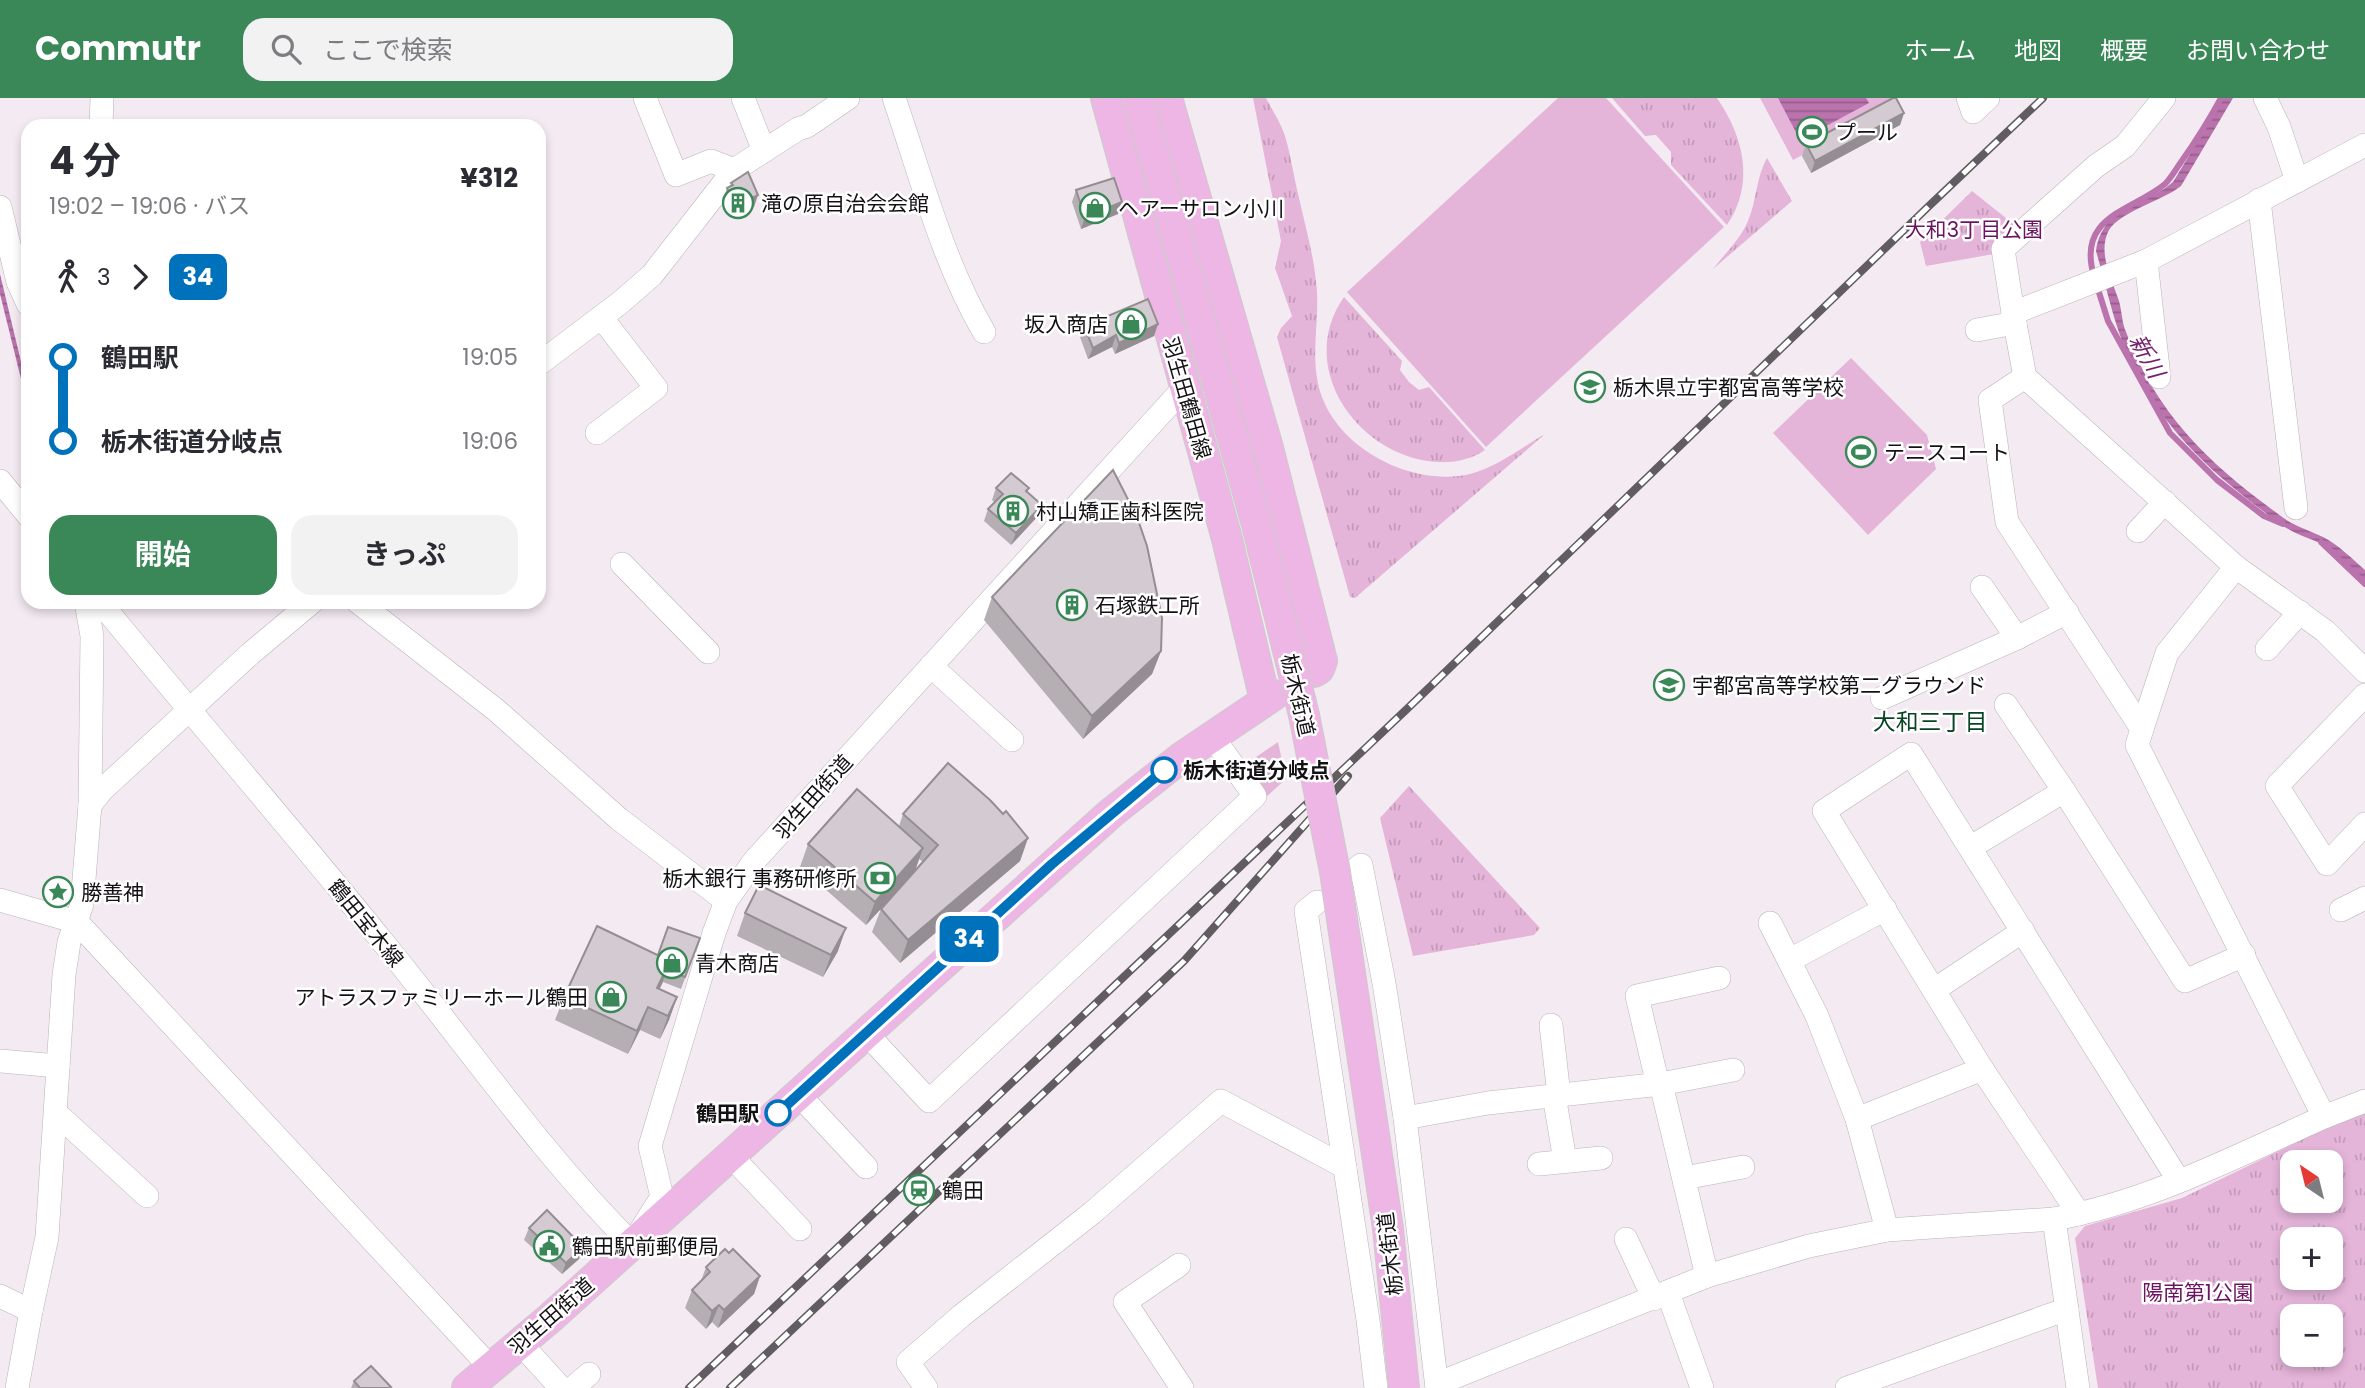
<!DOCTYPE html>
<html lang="ja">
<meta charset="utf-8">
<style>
body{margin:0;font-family:Poppins,"Noto Sans JP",sans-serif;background:#f2f2f3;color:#2b2b33;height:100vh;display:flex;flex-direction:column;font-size:26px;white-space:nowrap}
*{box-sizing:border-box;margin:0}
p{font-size:23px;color:#7c7c81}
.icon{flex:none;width:38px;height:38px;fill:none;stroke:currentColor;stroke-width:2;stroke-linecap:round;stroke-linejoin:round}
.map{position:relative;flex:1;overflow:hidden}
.drawer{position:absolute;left:21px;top:21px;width:525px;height:490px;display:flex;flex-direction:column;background:#fff;border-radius:21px;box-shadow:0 4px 10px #0003}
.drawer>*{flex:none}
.badge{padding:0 14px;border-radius:10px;font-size:24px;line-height:46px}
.needle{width:46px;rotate:325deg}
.buttons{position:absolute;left:2280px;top:1052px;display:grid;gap:14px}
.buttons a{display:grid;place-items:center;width:63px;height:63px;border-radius:14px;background:#fff;box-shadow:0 4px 10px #0003;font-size:35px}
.map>.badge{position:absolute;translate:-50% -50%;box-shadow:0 0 0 4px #fff}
.legs{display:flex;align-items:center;gap:10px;height:77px;padding:0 28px;font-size:23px}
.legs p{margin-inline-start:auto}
.summary{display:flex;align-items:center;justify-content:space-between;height:119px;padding:0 28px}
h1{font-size:38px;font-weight:700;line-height:52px}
.button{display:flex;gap:14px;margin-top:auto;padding:14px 28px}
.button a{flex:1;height:80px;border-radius:21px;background:#3a8858;color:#fff;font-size:28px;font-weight:700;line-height:80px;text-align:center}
.button a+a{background:#f2f2f3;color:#2b2b33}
ul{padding:0 28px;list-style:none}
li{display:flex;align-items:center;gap:24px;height:84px;font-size:26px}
li i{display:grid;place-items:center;width:10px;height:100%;margin:0 9px;background:currentColor}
li i::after{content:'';width:18px;height:18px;margin:-9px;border:5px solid;border-radius:50%;background:#fff}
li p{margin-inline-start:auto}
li:first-child i{background:linear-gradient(#0000 50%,currentColor 0)}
li:last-child i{background:linear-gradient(currentColor 50%,#0000 0)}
header{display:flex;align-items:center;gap:42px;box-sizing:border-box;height:98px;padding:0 35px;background:#3a8858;color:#fff}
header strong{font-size:33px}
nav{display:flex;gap:38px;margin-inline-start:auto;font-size:24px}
.search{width:490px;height:63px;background:#f2f2f3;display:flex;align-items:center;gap:18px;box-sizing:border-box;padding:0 24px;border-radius:21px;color:#7c7c81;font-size:26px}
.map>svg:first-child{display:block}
.grass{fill:url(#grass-tufts);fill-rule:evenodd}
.pitch{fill:#e4b4d9}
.water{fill:url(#water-rules)}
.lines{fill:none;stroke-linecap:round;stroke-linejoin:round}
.stream{stroke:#ba73ad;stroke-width:6}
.minor-casing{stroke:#bab2b9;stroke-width:24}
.major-casing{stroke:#cbcbcb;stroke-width:32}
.minor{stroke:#fff;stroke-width:23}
.major{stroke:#eeb6e4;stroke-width:30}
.rail-casing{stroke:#615c60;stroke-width:8}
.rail{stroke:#fff;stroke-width:5;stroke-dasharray:16;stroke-linecap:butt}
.major-bridge-casing{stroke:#cbcbcb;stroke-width:32;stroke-linecap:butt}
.major-bridge{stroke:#eeb6e4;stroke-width:30}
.wall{fill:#b5afb4;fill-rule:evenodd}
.shaded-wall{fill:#948e92}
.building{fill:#d3cbd1;stroke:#948e92;stroke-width:2}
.line-1-casing{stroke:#fff;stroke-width:16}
.line-1{stroke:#0072bc;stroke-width:10}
.stop-1-dot{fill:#fff;stroke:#0072bc;stroke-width:3.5}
.labels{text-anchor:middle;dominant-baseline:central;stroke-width:5;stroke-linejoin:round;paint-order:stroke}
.poi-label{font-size:21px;fill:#141114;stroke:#fff;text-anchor:start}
.park-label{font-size:21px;fill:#6c1461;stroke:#fff}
.street-label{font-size:21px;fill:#141114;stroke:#fff}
.stop-label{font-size:21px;font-weight:bold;fill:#141114;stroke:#fff;text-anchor:start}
.water-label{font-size:23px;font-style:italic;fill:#76206b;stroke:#fff}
.neighbourhood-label{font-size:23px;fill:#094424;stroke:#fff}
</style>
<header>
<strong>Commutr</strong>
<div class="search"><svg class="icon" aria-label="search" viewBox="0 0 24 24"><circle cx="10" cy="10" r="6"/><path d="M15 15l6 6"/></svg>ここで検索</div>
<nav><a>ホーム</a><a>地図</a><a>概要</a><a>お問い合わせ</a></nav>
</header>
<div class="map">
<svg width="2365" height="1290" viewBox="0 0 2365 1290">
<defs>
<pattern id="grass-tufts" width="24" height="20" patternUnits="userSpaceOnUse" patternTransform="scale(1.75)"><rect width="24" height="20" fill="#e4b4d9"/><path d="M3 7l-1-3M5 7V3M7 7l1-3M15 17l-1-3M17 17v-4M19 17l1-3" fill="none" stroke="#c39ab9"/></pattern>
<pattern id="water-rules" width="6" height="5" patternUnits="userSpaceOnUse" patternTransform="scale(1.75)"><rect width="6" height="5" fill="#ba73ad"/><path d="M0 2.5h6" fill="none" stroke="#965d8c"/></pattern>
</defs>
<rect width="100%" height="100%" fill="#f4ebf2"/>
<g class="grass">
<path d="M1253,0H1266C1272,12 1281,25 1285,38C1291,58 1294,80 1299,100C1306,131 1315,162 1317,194C1319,229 1309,264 1322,299C1342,353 1414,389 1470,376C1497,369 1521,350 1545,336L1355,500L1350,499L1277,239L1281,230L1292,218L1275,170L1281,143Z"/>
<path d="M1612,0H1717C1744,39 1755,86 1727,127L1671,67V54L1656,37L1645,38Z"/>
<path d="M1767,60L1792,103L1713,171C1725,155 1740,142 1748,123C1757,102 1756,79 1767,60Z"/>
<polygon points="1972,93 2016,128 1994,156 1926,168 1920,144"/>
<path d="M1344,199L1402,263L1400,272L1409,284L1419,292L1429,289L1485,352C1473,361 1454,365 1439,364C1360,361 1294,270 1344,199Z"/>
<polygon points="1278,644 1286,681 1265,700 1243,668"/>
<polygon points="1409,688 1540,830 1534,837 1413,858 1380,720"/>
<path d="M2365,1015V1290H2098L2075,1140L2085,1128L2182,1100L2328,1029ZM2292,1064H2331V1102H2292ZM2292,1141H2331V1180H2292ZM2292,1218H2331V1256H2292Z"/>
</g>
<g class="pitch">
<polygon points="1558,0 1606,0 1724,129 1486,349 1347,194"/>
<polygon points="1760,0 1897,0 1900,6 1793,62"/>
<polygon points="1851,260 1927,337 1936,371 1868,437 1773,335"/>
</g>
<g class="water">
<polygon points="1778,0 1866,0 1869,5 1800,42"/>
<path d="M2224,0H2233L2181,88C2162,103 2121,113 2109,132C2097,154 2112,182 2119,203C2122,214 2122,225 2126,234C2158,320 2213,369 2285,421C2297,429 2311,433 2323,439C2339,447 2352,461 2365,472V483C2354,473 2343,460 2330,451C2316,441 2296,438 2282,427C2216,379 2161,333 2127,255C2113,223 2106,187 2096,153C2097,141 2103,130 2111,120L2164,91L2173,84Z"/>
<polygon points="0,176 28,293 28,309 0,196"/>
</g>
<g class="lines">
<g class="stream">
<path d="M2094,178C2076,118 2132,113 2165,86C2171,80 2176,71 2181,64C2196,43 2209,22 2221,0"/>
<polyline points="2097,188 2108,223 2170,335 2217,382 2264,418 2283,426"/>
<polyline points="2321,444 2365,486"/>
</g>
<g class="minor-casing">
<g id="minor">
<polyline points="645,0 676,77 711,63 734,72"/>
<polyline points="743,0 764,53"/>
<path d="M894,0C921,78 942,162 984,234"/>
<polyline points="1968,0 1973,14 1988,0"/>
<polyline points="2265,0 2279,29 2297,83"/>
<polyline points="101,28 102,0"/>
<polyline points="2365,47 2146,163 2013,215 2025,279 1990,302 2007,424 2142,631 2137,647 2324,1019 2365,1003"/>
<polyline points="2259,102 2296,410"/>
<polyline points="0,109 18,184 28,206"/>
<polyline points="2146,163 2159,279"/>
<polyline points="2013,215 2003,151 2096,68 2125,48 2164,0"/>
<polyline points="1977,232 2015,225"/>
<polyline points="539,266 621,204 652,177 734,72 798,31 807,28 848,0"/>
<polyline points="2025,279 2236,469 2325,533 2365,573"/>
<polyline points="597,335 656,290 601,219"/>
<polyline points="0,383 28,417"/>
<polyline points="2138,433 2165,404"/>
<polyline points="622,466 708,554"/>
<polyline points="1982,489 2017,540"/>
<path d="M100,504C193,618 290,729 382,843C465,944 540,1054 632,1146L662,1099L650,1048L714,835L726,803L755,762L1184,290"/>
<polyline points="358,504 496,612 619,721 726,803"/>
<polyline points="2267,551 2300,514"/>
<polyline points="931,568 1012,642"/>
<polyline points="2365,597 2277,688 2327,766 2365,726"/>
<polyline points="1882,600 2017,540 2067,514"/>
<polyline points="2142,631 2167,555 2236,469"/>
<polyline points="2064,693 2185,883 2244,857"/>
<polyline points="90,707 102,692 250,556 312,504"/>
<polyline points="1971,749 2064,693 2006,607"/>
<polyline points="1354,773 1361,767 1384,885 1405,1020 1437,1290"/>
<polyline points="0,802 77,824 491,1270"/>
<polyline points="1317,804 1306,813 1368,1222 1376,1290"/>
<polyline points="2341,812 2365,800"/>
<polyline points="1770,825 1817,918 1857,1021 1887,1132"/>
<polyline points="1790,862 1885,811"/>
<polyline points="1934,892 2023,833"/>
<polyline points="1551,927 1559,997"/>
<polyline points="866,935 929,1003 1255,698 1212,638"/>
<polyline points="0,963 58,968"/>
<polyline points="1661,986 1707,1178"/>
<polyline points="1658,987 1637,898 1719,880"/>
<polyline points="799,997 866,1069"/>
<polyline points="1554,997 1565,1063"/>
<polyline points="56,1015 147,1098"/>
<polyline points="1405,1020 1488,1005 1661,986 1733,972"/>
<polyline points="1857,1021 1982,971"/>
<polyline points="731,1058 800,1131"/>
<polyline points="1539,1066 1601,1060"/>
<polyline points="1684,1080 1743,1069"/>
<polyline points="2079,1116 1982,971 1824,713 1911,656 2179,1083"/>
<polyline points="2054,1121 2078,1290"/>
<polyline points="1626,1141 1654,1201"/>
<polyline points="1179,1167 1125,1204 1182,1290"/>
<polyline points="1668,1195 1702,1290"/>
<polyline points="0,1198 31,1213"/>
<polyline points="520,1245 561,1290"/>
<path d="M1437,1286L1707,1178L1809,1148L1887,1132L2054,1121C2149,1104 2236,1058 2324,1019"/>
<polyline points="17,1290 31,1213 47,1139 64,877 69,844 82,806 90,707 92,538 86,504"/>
<polyline points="573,1290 589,1276"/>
<polyline points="926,1290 908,1264 961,1218 1092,1115 1221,1003 1345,1069"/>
<polyline points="1847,1290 2067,1211"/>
</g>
</g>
<g class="major-casing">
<g id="major">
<polyline points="1106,0 1227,441 1265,602"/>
<polyline points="1167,0 1268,350 1322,563 1319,571 1314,574"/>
<polyline points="1388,1131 1404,1290"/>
<polyline points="467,1290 549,1221 1111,715 1182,659 1274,597"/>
</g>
</g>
<use href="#minor" class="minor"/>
<use href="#major" class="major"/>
<g class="rail-casing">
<g id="rail">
<polyline points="689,1290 1408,610 1930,107 2043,0"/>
<polyline points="730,1290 1184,863 1348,678"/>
</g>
</g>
<use href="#rail" class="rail"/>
<g class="major-bridge-casing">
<polyline id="major-bridge" points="1138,0 1257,427 1304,617 1335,774 1388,1131"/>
</g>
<use href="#major-bridge" class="major-bridge"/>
</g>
<g class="wall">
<polygon points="1904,15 1900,27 1811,75 1802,58 1806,46"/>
<polygon points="731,85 754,109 731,119 723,102 727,90 730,89"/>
<polygon points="1076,92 1122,104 1118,116 1081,131 1072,104"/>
<polygon points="1158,226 1154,238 1115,256 1112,249 1088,261 1080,239 1084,228"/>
<polygon points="996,390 1027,394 1038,418 1011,447 984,423 988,411 995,405 992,402"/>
<polygon points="992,499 1161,553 1152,576 1083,641 984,522"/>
<path d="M903,716H1003L1028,740L1020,763L900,865L872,834L881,811L866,827L800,769L808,746L899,728ZM919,761L923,764L915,772Z"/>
<polygon points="745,815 838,853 823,879 737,838"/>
<polygon points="700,840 681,891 663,884 659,891 677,899 669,922 660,941 640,932 628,956 555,922 564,899 658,857"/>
<polygon points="529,1130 583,1149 579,1161 562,1176 524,1142"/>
<polygon points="729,1155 760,1178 754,1196 718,1230 712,1224 706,1231 685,1210 692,1192 701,1183 706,1169"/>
<polygon points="354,1283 390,1290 351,1290"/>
</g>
<g class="shaded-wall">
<polygon points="1904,15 1900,27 1811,75 1815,63"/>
<polygon points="758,97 754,109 731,119 736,108"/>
<polygon points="1122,104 1118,116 1081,131 1085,119"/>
<polygon points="1158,226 1154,238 1115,256 1119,245"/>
<polygon points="1116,237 1112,249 1088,261 1093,250"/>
<polygon points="1042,407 1038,418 1011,447 1016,435"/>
<polygon points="1161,553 1152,576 1083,641 1092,618"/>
<polygon points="1028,740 1020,763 900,865 908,842"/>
<polygon points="923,750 915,773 866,827 875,804"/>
<polygon points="846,830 838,853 823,879 831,857"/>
<polygon points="670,863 662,886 649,913 657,890"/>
<polygon points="677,899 669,922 660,941 668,918"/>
<polygon points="648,909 640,932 628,956 637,933"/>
<polygon points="583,1149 579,1161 562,1176 566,1165"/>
<polygon points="760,1178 754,1196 718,1230 724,1212"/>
<polygon points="719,1207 712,1224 706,1231 712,1213"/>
</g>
<g class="building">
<polygon points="1893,0 1896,0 1904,15 1815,63 1806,46"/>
<polygon points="748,74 758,97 736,108 727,90 733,87 731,85"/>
<polygon points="1114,80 1122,104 1085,119 1076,92"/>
<polygon points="1148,201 1158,226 1119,245 1116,237 1093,250 1084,228"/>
<polygon points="1113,372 1137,419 1147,448 1162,520 1161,553 1092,618 992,499"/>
<polygon points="1011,375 1029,390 1026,393 1042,407 1016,435 988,411 1003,396 996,390"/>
<polygon points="948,665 990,702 1003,716 1006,713 1028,740 908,842 881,811 938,747 903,716"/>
<polygon points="857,691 923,750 875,804 808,746"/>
<polygon points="759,787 846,830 831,857 745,815"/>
<polygon points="597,828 670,863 657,890 677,899 668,918 648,909 637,933 564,899"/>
<polygon points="668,829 700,840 685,879 667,872 670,863 658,857"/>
<polygon points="547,1112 583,1149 566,1165 529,1130"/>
<polygon points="725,1151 729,1155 733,1151 760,1178 724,1212 719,1207 712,1213 692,1192 710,1174 706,1169"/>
<polygon points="371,1268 391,1289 389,1290 360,1290 354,1283"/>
</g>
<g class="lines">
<g class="line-1-casing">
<polyline id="line-1" points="778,1015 1052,766 1164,672"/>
</g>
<use href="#line-1" class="line-1"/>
</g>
<defs>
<g id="stadium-ring" transform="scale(1.575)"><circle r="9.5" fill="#fff" stroke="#3a8858" stroke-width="1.5"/><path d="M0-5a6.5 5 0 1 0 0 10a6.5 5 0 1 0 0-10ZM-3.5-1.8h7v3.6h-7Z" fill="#3a8858"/></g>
<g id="building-ring" transform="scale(1.575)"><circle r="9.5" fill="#fff" stroke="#3a8858" stroke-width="1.5"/><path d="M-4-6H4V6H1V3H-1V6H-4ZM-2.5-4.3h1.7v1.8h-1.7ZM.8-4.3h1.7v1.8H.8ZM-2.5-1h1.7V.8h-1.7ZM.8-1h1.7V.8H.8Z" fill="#3a8858"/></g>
<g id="shop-ring" transform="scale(1.575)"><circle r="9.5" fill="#fff" stroke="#3a8858" stroke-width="1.5"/><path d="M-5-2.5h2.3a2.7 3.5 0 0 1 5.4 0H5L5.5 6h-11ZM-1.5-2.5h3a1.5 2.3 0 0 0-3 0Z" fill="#3a8858"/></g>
<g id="school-ring" transform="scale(1.575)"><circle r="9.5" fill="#fff" stroke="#3a8858" stroke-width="1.5"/><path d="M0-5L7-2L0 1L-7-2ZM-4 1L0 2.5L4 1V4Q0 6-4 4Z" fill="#3a8858"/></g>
<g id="bank-ring" transform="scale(1.575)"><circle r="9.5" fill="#fff" stroke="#3a8858" stroke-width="1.5"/><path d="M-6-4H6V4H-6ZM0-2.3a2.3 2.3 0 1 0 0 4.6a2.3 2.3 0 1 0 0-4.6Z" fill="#3a8858"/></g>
<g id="sight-ring" transform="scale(1.575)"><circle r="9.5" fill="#fff" stroke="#3a8858" stroke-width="1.5"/><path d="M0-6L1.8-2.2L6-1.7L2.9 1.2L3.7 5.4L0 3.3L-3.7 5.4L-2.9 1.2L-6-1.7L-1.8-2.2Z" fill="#3a8858"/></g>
<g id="station-ring" transform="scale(1.575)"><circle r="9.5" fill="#fff" stroke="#3a8858" stroke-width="1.5"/><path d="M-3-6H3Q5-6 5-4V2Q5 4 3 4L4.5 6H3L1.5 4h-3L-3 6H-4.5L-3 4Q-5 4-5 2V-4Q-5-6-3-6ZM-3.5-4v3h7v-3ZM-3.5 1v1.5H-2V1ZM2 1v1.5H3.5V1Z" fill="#3a8858"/></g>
<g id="civic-ring" transform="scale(1.575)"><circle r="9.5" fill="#fff" stroke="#3a8858" stroke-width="1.5"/><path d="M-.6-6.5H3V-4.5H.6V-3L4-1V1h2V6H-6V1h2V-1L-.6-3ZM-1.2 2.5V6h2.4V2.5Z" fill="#3a8858"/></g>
</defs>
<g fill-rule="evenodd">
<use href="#stadium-ring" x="1812" y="34"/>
<use href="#building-ring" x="738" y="105"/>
<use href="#shop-ring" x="1095" y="110"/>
<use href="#shop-ring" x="1131" y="226"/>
<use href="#school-ring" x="1590" y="289"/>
<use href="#stadium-ring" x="1861" y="354"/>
<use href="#building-ring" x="1013" y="413"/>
<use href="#building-ring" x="1072" y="507"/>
<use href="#school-ring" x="1669" y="587"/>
<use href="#bank-ring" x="880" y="780"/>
<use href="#sight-ring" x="58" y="794"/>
<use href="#shop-ring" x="672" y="865"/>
<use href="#shop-ring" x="611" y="899"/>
<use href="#station-ring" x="919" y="1092"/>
<use href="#civic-ring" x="549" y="1148"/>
</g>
<g class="stop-1-dot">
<circle cx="1164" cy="672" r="12"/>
<circle cx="778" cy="1015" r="12"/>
</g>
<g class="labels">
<g class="poi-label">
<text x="1835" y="34">プール</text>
<text x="761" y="105">滝の原自治会会館</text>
<text x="1118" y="110">ヘアーサロン小川</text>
<text x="1108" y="226" text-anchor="end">坂入商店</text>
<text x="1613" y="289">栃木県立宇都宮高等学校</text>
<text x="1884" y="354">テニスコート</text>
<text x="1036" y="413">村山矯正歯科医院</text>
<text x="1095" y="507">石塚鉄工所</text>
<text x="1692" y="587">宇都宮高等学校第二グラウンド</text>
<text x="857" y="780" text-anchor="end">栃木銀行 事務研修所</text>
<text x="81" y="794">勝善神</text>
<text x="695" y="865">青木商店</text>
<text x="588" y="899" text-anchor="end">アトラスファミリーホール鶴田</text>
<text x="942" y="1092">鶴田</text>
<text x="572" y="1148">鶴田駅前郵便局</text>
</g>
<g class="park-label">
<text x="1974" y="131">大和3丁目公園</text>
<text x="2198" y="1194">陽南第1公園</text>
</g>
<g class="street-label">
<text transform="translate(1187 300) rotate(74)">羽生田鶴田線</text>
<text transform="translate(1298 597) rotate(77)">栃木街道</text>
<text transform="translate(813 699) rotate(-48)">羽生田街道</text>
<text transform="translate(366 825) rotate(51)">鶴田宝木線</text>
<text transform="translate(1390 1156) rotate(-97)">栃木街道</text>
<text transform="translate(551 1218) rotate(-41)">羽生田街道</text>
</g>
<g class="stop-label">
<text x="1183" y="672">栃木街道分岐点</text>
<text x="759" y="1015" text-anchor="end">鶴田駅</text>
</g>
<g class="water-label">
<text transform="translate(2147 258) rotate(61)">新川</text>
</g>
<g class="neighbourhood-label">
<text x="1930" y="624">大和三丁目</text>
</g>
</g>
</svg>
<div class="buttons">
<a><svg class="needle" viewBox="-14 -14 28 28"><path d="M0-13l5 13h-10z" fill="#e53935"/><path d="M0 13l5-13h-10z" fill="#7c7c81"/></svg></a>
<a>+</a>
<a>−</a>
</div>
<b class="badge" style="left:969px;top:841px;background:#0072bc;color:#fff">34</b>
<section class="drawer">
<div class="summary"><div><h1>4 分</h1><p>19:02 – 19:06 · バス</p></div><b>¥312</b></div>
<div class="legs"><svg class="icon" aria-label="walk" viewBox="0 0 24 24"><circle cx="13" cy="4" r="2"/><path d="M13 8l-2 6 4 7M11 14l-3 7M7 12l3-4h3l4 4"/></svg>3<svg class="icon" aria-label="forward" viewBox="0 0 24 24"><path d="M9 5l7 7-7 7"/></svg><b class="badge" style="background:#0072bc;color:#fff">34</b></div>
<ul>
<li><i style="color:#0072bc"></i><b>鶴田駅</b><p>19:05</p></li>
<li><i style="color:#0072bc"></i><b>栃木街道分岐点</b><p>19:06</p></li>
</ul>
<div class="button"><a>開始</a><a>きっぷ</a></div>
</section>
</div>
